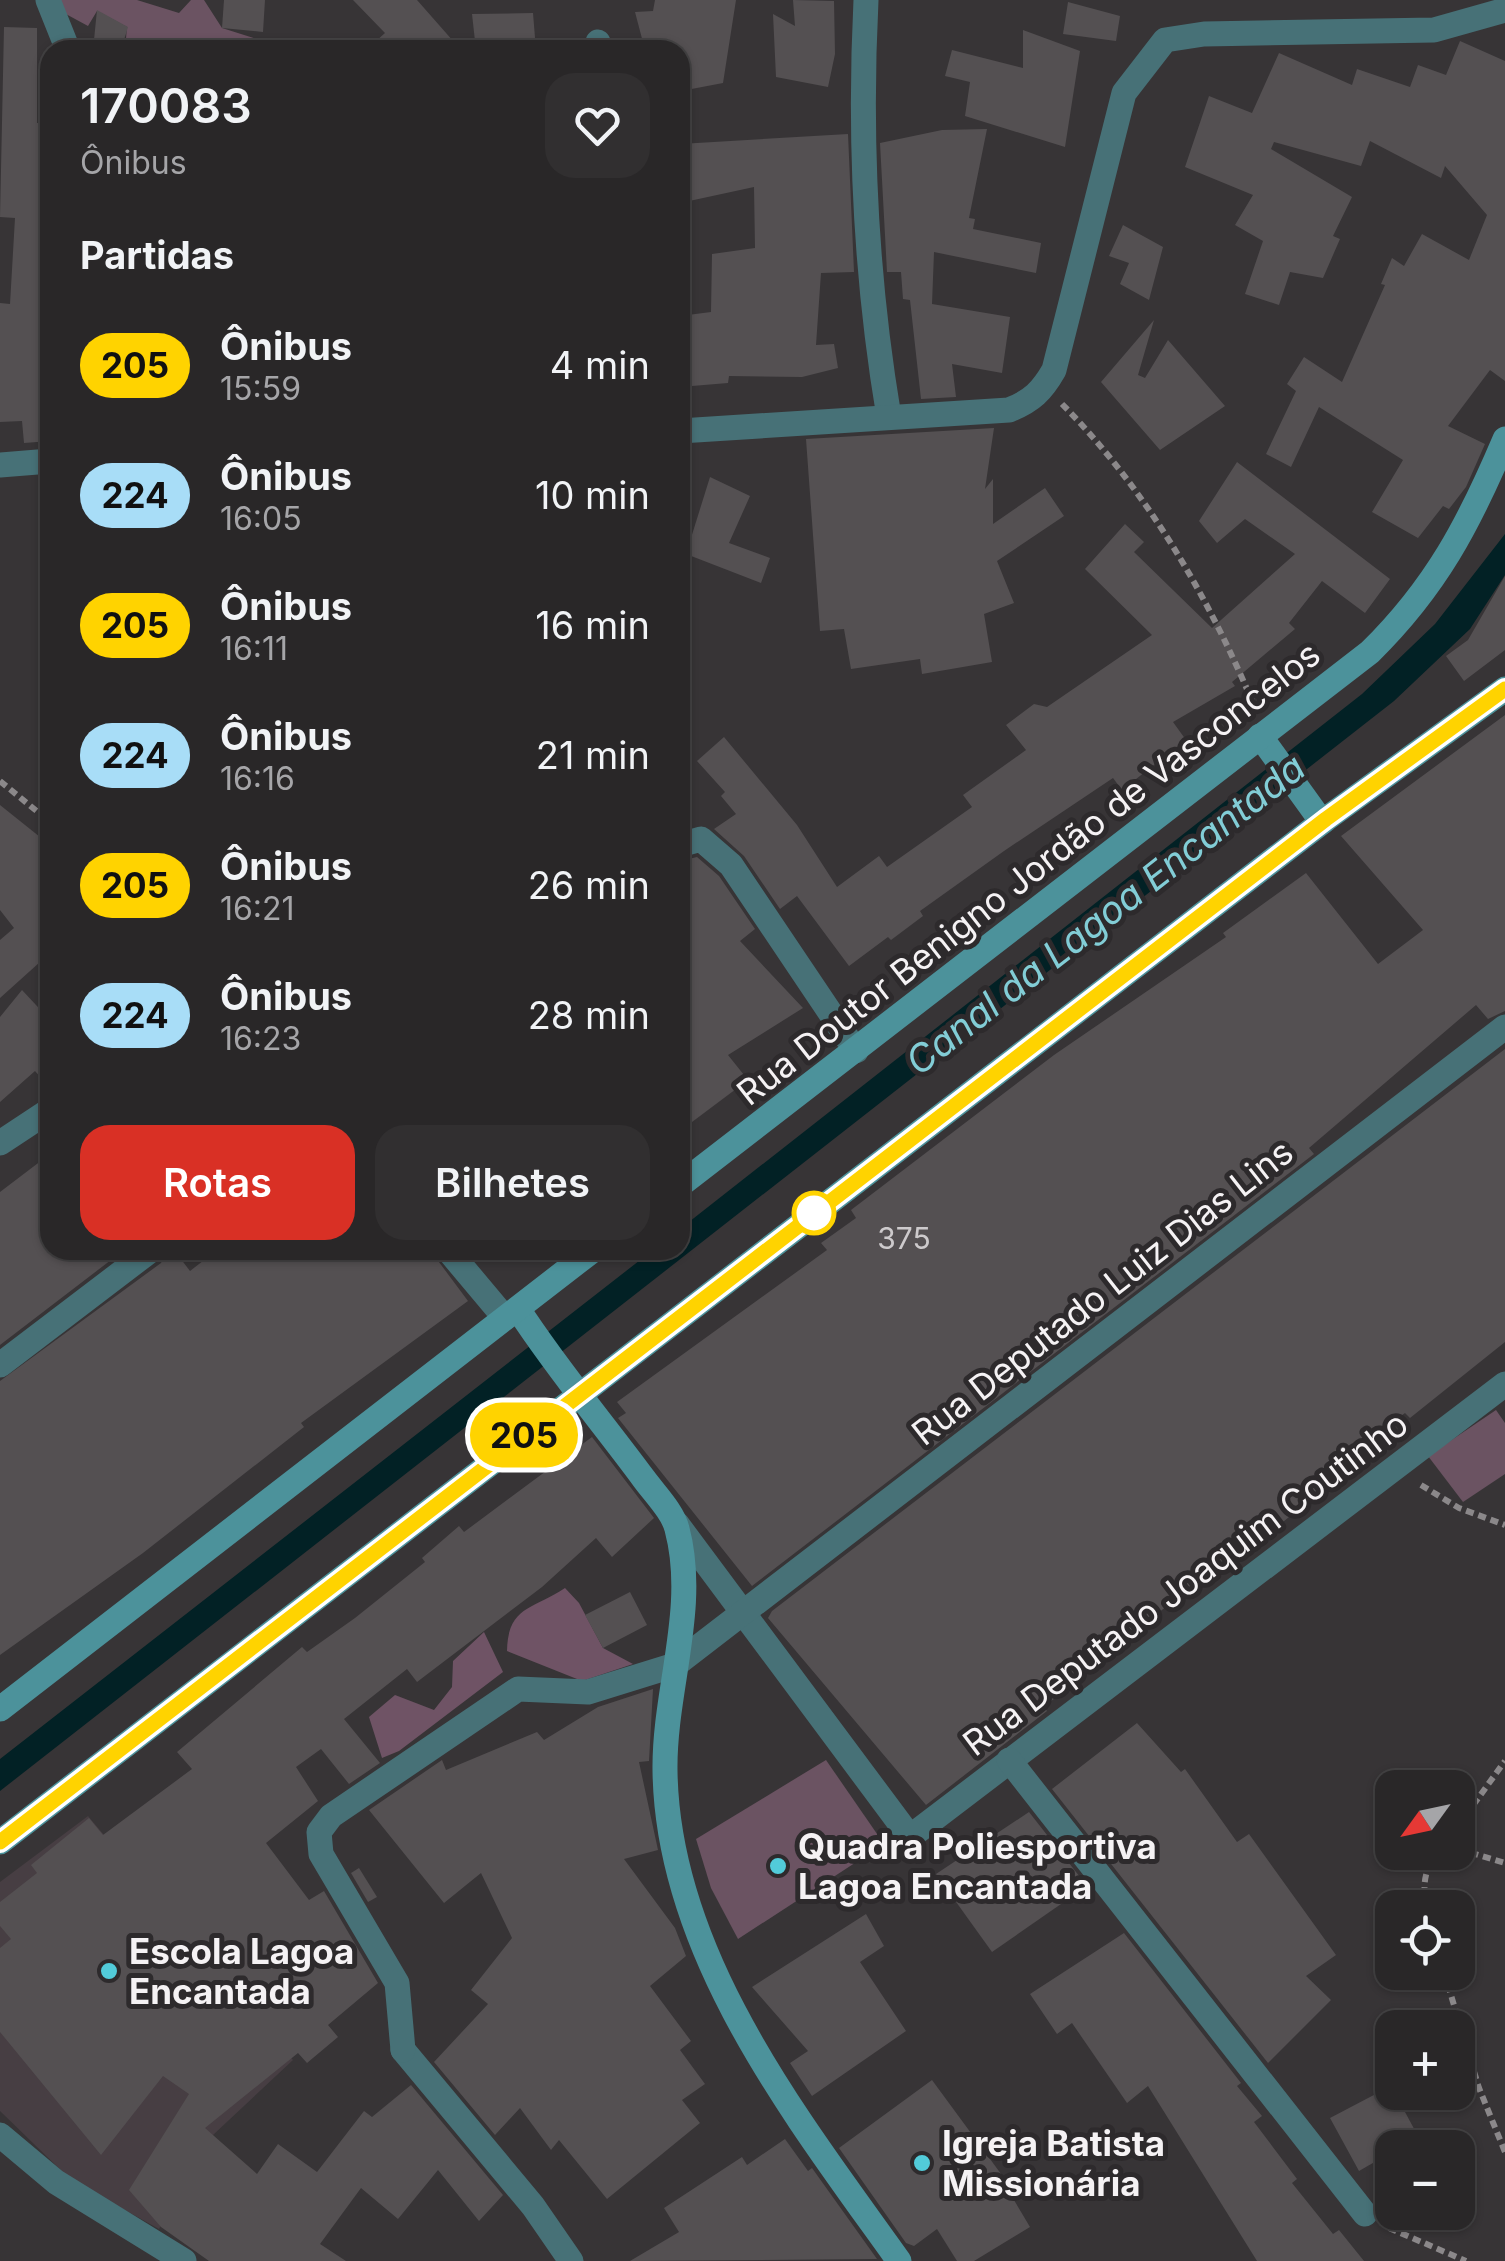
<!DOCTYPE html>
<html lang="pt">
<meta charset="utf-8">
<style>
body{margin:0;font-family:Inter,sans-serif;background:#312f30;color:#f1f3f6;height:100vh;display:flex;flex-direction:column;font-size:38px;white-space:nowrap}
*{box-sizing:border-box;margin:0}
p{font-size:32px;color:#a5a5a8}
.icon{flex:none;width:55px;height:55px;fill:none;stroke:currentColor;stroke-width:2;stroke-linecap:round;stroke-linejoin:round}
.map{position:relative;flex:1;overflow:hidden}
.details{position:absolute;left:40px;top:40px;width:650px;height:1220px;display:flex;flex-direction:column;background:#292728;border-radius:30px;box-shadow:0 2px 8px #0004,0 0 0 2px #454445}
.details>*{flex:none}
.badge{padding:0 20px;border-radius:32px;font-size:35px;line-height:65px}
.needle{width:65px;rotate:237deg}
.tools{position:absolute;left:1375px;top:1770px;display:grid;gap:20px}
.tools a{display:grid;place-items:center;width:100px;height:100px;border-radius:20px;background:#292728;box-shadow:0 2px 8px #0004,0 0 0 2px #454445;font-size:50px}
.map>.badge{position:absolute;translate:-50% -50%;box-shadow:0 0 0 5px #fff}
h2{padding:0 40px;font-size:38px;line-height:90px}
.round{display:grid;place-items:center;flex:none;width:105px;height:105px;border-radius:30px;background:#312f30}
.overview{display:flex;align-items:center;justify-content:space-between;height:170px;padding:0 40px}
h1{font-size:48px;font-weight:600;line-height:75px}
.button{display:flex;gap:20px;margin-top:auto;padding:20px 40px}
.button a{flex:1;height:115px;border-radius:30px;background:#d93025;color:#fff;font-size:40px;font-weight:600;line-height:115px;text-align:center}
.button a+a{background:#312f30;color:#f1f3f6}
ul{padding:0;list-style:none}
li{display:flex;align-items:center;gap:30px;height:130px;padding:0 40px}
li div{flex:1}
li b{display:block;font-size:38px}
li em{font-style:normal}
li .badge{min-width:110px;font-weight:700;text-align:center}
.map>svg:first-child{display:block}
.built{fill:#473e43}
.green{fill:#6b5362}
.forest{fill:#6f5365}
.water{fill:#022125}
.building{fill:#545052}
.lines{fill:none;stroke-linecap:round;stroke-linejoin:round}
.path{stroke:#8b888a;stroke-width:6;stroke-dasharray:8 5;stroke-linecap:butt}
.pedestrian{stroke:#477177;stroke-width:25}
.minor{stroke:#477177;stroke-width:25}
.secondary{stroke:#4c929b;stroke-width:25}
.line-casing{stroke:#fff;stroke-width:22}
.line{stroke:#ffd300;stroke-width:15}
.stop-dot{fill:#fff;stroke:#ffd300;stroke-width:5}
.poi-dot{fill:#52cbd9;stroke:#2d2a2c;stroke-width:4}
.labels{text-anchor:middle;dominant-baseline:central;stroke-width:10;stroke-linejoin:round;paint-order:stroke}
.number-label{font-size:30px;fill:#cdcacc}
.street-label{font-size:35px;fill:#f5f2f4;stroke:#2d2a2c}
.poi-label{font-size:35px;font-weight:bold;fill:#f5f2f4;stroke:#2d2a2c;text-anchor:start}
.water-label{font-size:38px;font-style:italic;fill:#82cdd6;stroke:#2d2a2c}
</style>
<div class="map">
<svg width="1505" height="2261" viewBox="0 0 1505 2261">
<rect width="100%" height="100%" fill="#373436"/>
<polygon class="built" points="88,1816 293,2060 213,2135 159,2229 71,2180 0,2111 0,1882"/>
<g class="green">
<polygon points="59,0 137,0 179,13 191,0 204,0 222,28 292,50 125,50 127,27 97,11 88,26 64,13"/>
<polygon points="1496,1410 1505,1423 1505,1474 1463,1502 1428,1456"/>
<polygon points="826,1760 884,1844 738,1939 711,1888 696,1839"/>
</g>
<g class="forest">
<path d="M565,1588L579,1603L603,1648L633,1664L582,1681L507,1651C508,1606 532,1610 565,1588Z"/>
<polygon points="484,1632 503,1672 399,1751 382,1758 369,1717 395,1695 434,1710 452,1687 453,1661"/>
</g>
<polygon class="water" points="1505,534 1505,575 1470,629 1394,701 0,1791 0,1759 653,1250 680,1250 680,1229 1362,694 1435,624"/>
<g class="building">
<polygon points="224,0 265,0 263,32 222,28"/>
<polygon points="353,0 417,0 461,50 366,50 385,33"/>
<polygon points="655,0 736,0 723,83 681,91 680,50 645,50 635,12 653,11"/>
<polygon points="793,0 834,1 835,54 828,87 776,77 773,14 795,26"/>
<polygon points="1068,2 1120,16 1116,41 1063,34"/>
<polygon points="97,10 128,27 121,50 93,50"/>
<polygon points="533,13 536,50 476,50 472,14"/>
<polygon points="4,27 37,28 37,123 50,124 50,441 24,443 22,421 0,422 0,303 10,304 15,218 0,217"/>
<polygon points="1023,30 1080,51 1065,147 965,116 970,82 945,76 952,50 1023,68"/>
<polygon points="1460,41 1505,61 1505,381 1490,370 1448,426 1485,444 1466,487 1449,509 1443,506 1418,538 1372,512 1403,460 1319,407 1291,467 1266,454 1296,391 1287,384 1304,357 1342,382 1385,285 1381,284 1392,258 1404,266 1422,234 1469,260 1487,215 1445,166 1441,178 1370,141 1361,166 1274,142 1271,149 1352,197 1333,236 1340,239 1323,278 1290,272 1279,305 1245,294 1263,241 1235,225 1253,195 1185,167 1209,96 1252,113 1279,53 1352,85 1357,69 1410,87 1418,65 1446,75"/>
<polygon points="987,129 969,218 975,219 973,229 1041,243 1036,273 934,252 932,304 1010,317 1002,373 952,364 956,397 921,399 910,300 903,299 901,272 887,272 880,143 942,130"/>
<polygon points="848,134 854,272 821,273 816,345 834,344 838,368 802,377 729,376 728,383 680,387 680,316 711,312 712,254 755,248 754,187 680,203 680,144"/>
<polygon points="1123,225 1163,247 1149,300 1120,284 1129,263 1109,256"/>
<polygon points="1154,320 1138,375 1145,378 1168,340 1225,406 1160,450 1101,382"/>
<polygon points="994,428 985,489 993,479 993,524 1045,488 1064,516 997,561 1014,603 984,614 992,662 922,674 920,659 851,669 844,629 820,631 806,439"/>
<polygon points="1237,462 1390,579 1365,613 1322,581 1289,623 1295,629 1232,682 1235,686 1173,722 1186,740 1122,790 1113,778 1004,851 920,911 923,916 891,940 888,937 849,966 797,896 780,909 744,856 714,829 736,814 721,796 725,792 697,761 724,737 797,825 837,887 879,856 887,867 972,807 963,795 1026,750 1006,725 1034,704 1047,707 1152,635 1085,569 1125,524 1144,542 1134,552 1212,628 1295,554 1245,519 1217,543 1199,521"/>
<polygon points="710,477 750,496 729,543 770,558 761,583 686,554"/>
<polygon points="1505,576 1505,650 1464,681 1446,656 1468,640"/>
<polygon points="1505,715 1505,1011 1488,1019 1476,1005 1309,1148 1314,1154 752,1586 618,1418 626,1413 617,1402 827,1250 821,1243 856,1218 851,1210 1054,1055 1226,937 1223,933 1306,873 1378,964 1423,930 1341,836"/>
<polygon points="0,805 50,845 50,953 0,998 0,940 14,928 0,910"/>
<polygon points="697,857 719,876 755,929 740,941 803,1008 728,1055 748,1080 680,1131 680,861"/>
<polygon points="22,990 50,1020 50,1088 35,1071 0,1102 0,1017"/>
<polygon points="1505,1049 1505,1342 1410,1418 1405,1413 1359,1447 1366,1455 1211,1580 1168,1605 1044,1707 1047,1711 926,1805 768,1618 772,1611"/>
<polygon points="50,1154 50,1250 124,1250 0,1345 0,1192"/>
<polygon points="167,1250 174,1250 190,1271 217,1250 430,1250 468,1301 301,1423 304,1427 143,1553 0,1655 0,1381 161,1263"/>
<polygon points="592,1437 654,1518 612,1557 596,1538 542,1587 417,1682 407,1669 344,1719 380,1763 349,1784 321,1749 296,1767 318,1801 266,1843 309,1900 324,1891 378,1983 328,2025 338,2037 307,2063 298,2053 205,2128 257,2174 278,2144 317,2172 364,2111 372,2117 411,2085 503,2195 479,2221 438,2170 398,2219 361,2188 320,2244 346,2261 209,2261 161,2227 129,2190 189,2094 163,2076 101,2155 0,2032 0,1948 11,1939 0,1926 0,1902 37,1873 31,1865 89,1818 103,1835 192,1769 177,1752 302,1647 307,1652 355,1618 425,1562 422,1558 459,1526 464,1532"/>
<polygon points="630,1592 647,1625 603,1648 585,1615"/>
<polygon points="653,1689 649,1761 639,1762 658,1850 624,1859 675,1928 686,1956 650,1986 691,2041 680,2050 705,2084 682,2100 700,2123 607,2199 559,2140 551,2150 520,2108 495,2135 434,2062 488,2004 471,1990 512,1938 481,1873 444,1903 369,1810 442,1760 446,1770 537,1732 544,1740 598,1707"/>
<polygon points="1137,1723 1181,1772 1185,1769 1237,1842 1249,1834 1336,1955 1306,1976 1331,2000 1268,2063 1052,1789"/>
<polygon points="1029,1812 1087,1886 992,1952 936,1874"/>
<polygon points="359,1868 377,1897 368,1902 351,1873"/>
<polygon points="866,1914 884,1946 860,1962 906,2031 812,2096 790,2063 808,2051 752,1987"/>
<polygon points="1124,1933 1241,2083 1237,2086 1262,2116 1254,2122 1297,2179 1292,2183 1333,2234 1339,2230 1364,2261 1257,2261 1148,2086 1127,2103 1072,2023 1057,2034 1030,1994"/>
<polygon points="932,2080 1004,2178 1002,2180 1030,2227 974,2261 957,2261 937,2229 914,2246 906,2243 839,2148"/>
<polygon points="1391,2086 1419,2138 1392,2148 1392,2152 1359,2171 1330,2118"/>
<polygon points="785,2139 808,2171 812,2168 877,2259 630,2261 679,2232 664,2208 742,2157 747,2165"/>
</g>
<g class="lines">
<g class="path">
<path d="M1062,404C1146,489 1209,597 1255,708"/>
<polyline points="0,781 50,822"/>
<polyline points="1421,1485 1459,1508 1505,1525"/>
<polyline points="1458,1826 1505,1761"/>
<polyline points="1458,1849 1505,1863"/>
<path d="M1427,1908C1422,1885 1424,1870 1438,1852"/>
<polyline points="1444,1972 1479,2088 1505,2152"/>
<polyline points="1389,2228 1466,2261"/>
</g>
<polyline class="pedestrian" points="403,2050 533,2206 571,2261"/>
<g class="minor">
<polyline points="48,0 68,50"/>
<path d="M866,0C859,139 866,280 889,417"/>
<polyline points="598,42 599,50"/>
<path d="M680,431L1009,410C1032,401 1042,391 1054,370L1124,93L1165,40L1204,34L1434,30L1505,10"/>
<polyline points="0,465 50,461"/>
<polyline points="680,845 701,839 731,865 856,1051"/>
<polyline points="0,1143 50,1110"/>
<polyline points="448,1250 505,1318"/>
<polyline points="0,1365 151,1250"/>
<polyline points="677,1524 910,1837 1505,1384"/>
<polyline points="1009,1760 1365,2214"/>
<polyline points="403,2050 397,1983 321,1854 319,1832 331,1816 518,1689 588,1692 675,1665 1505,1027"/>
<polyline points="0,2135 56,2182 184,2261"/>
</g>
<g class="secondary">
<polyline points="1260,736 1322,822"/>
<path d="M680,1185L1370,652C1436,587 1469,524 1505,439"/>
<path d="M518,1309C556,1368 602,1422 644,1479C655,1494 673,1512 677,1529C698,1608 664,1690 665,1770C667,1954 797,2118 899,2261"/>
<polyline points="0,1709 593,1250"/>
<polyline points="0,1842 1326,819 1505,689"/>
</g>
</g>
<g class="lines">
<g class="line-casing">
<polyline id="line" points="0,1842 1326,819 1505,689"/>
</g>
<use href="#line" class="line"/>
</g>
<circle class="stop-dot" cx="814" cy="1213" r="20"/>
<g class="poi-dot">
<circle cx="778" cy="1866" r="10"/>
<circle cx="109" cy="1971" r="10"/>
<circle cx="922" cy="2163" r="10"/>
</g>
<g class="labels">
<g class="number-label">
<text x="904" y="1238">375</text>
</g>
<g class="street-label">
<text transform="translate(1028 873) rotate(-38)">Rua Doutor Benigno Jordão de Vasconcelos</text>
<text transform="translate(1102 1292) rotate(-38)">Rua Deputado Luiz Dias Lins</text>
<text transform="translate(1185 1583) rotate(-37)">Rua Deputado Joaquim Coutinho</text>
</g>
<g class="poi-label">
<text x="798" y="1846">Quadra Poliesportiva<tspan x="798" dy="40">Lagoa Encantada</tspan></text>
<text x="129" y="1951">Escola Lagoa<tspan x="129" dy="40">Encantada</tspan></text>
<text x="942" y="2143">Igreja Batista<tspan x="942" dy="40">Missionária</tspan></text>
</g>
<g class="water-label">
<text transform="translate(1105 914) rotate(-38)">Canal da Lagoa Encantada</text>
</g>
</g>
</svg>
<div class="tools">
<a><svg class="needle" viewBox="-14 -14 28 28"><path d="M0-13l5 13h-10z" fill="#e53935"/><path d="M0 13l5-13h-10z" fill="#a5a5a8"/></svg></a>
<a><svg class="icon" aria-label="locate" viewBox="0 0 24 24"><circle cx="12" cy="12" r="6"/><path d="M12 2v4M12 18v4M2 12h4M18 12h4"/></svg></a>
<a>+</a>
<a>−</a>
</div>
<b class="badge" style="left:524px;top:1435px;background:#ffd300;color:#111">205</b>
<section class="details">
<div class="overview"><div><h1>170083</h1><p>Ônibus</p></div><a class="round"><svg class="icon" aria-label="heart" viewBox="0 0 24 24"><path d="M12 20l-8-8c-3-5 5-10 8-4 3-6 11-1 8 4z"/></svg></a></div>
<h2>Partidas</h2>
<ul>
<li><span class="badge" style="background:#ffd300;color:#111">205</span><div><b>Ônibus</b><p>15:59</p></div><em>4 min</em></li>
<li><span class="badge" style="background:#a8ddf7;color:#111">224</span><div><b>Ônibus</b><p>16:05</p></div><em>10 min</em></li>
<li><span class="badge" style="background:#ffd300;color:#111">205</span><div><b>Ônibus</b><p>16:11</p></div><em>16 min</em></li>
<li><span class="badge" style="background:#a8ddf7;color:#111">224</span><div><b>Ônibus</b><p>16:16</p></div><em>21 min</em></li>
<li><span class="badge" style="background:#ffd300;color:#111">205</span><div><b>Ônibus</b><p>16:21</p></div><em>26 min</em></li>
<li><span class="badge" style="background:#a8ddf7;color:#111">224</span><div><b>Ônibus</b><p>16:23</p></div><em>28 min</em></li>
</ul>
<div class="button"><a>Rotas</a><a>Bilhetes</a></div>
</section>
</div>
